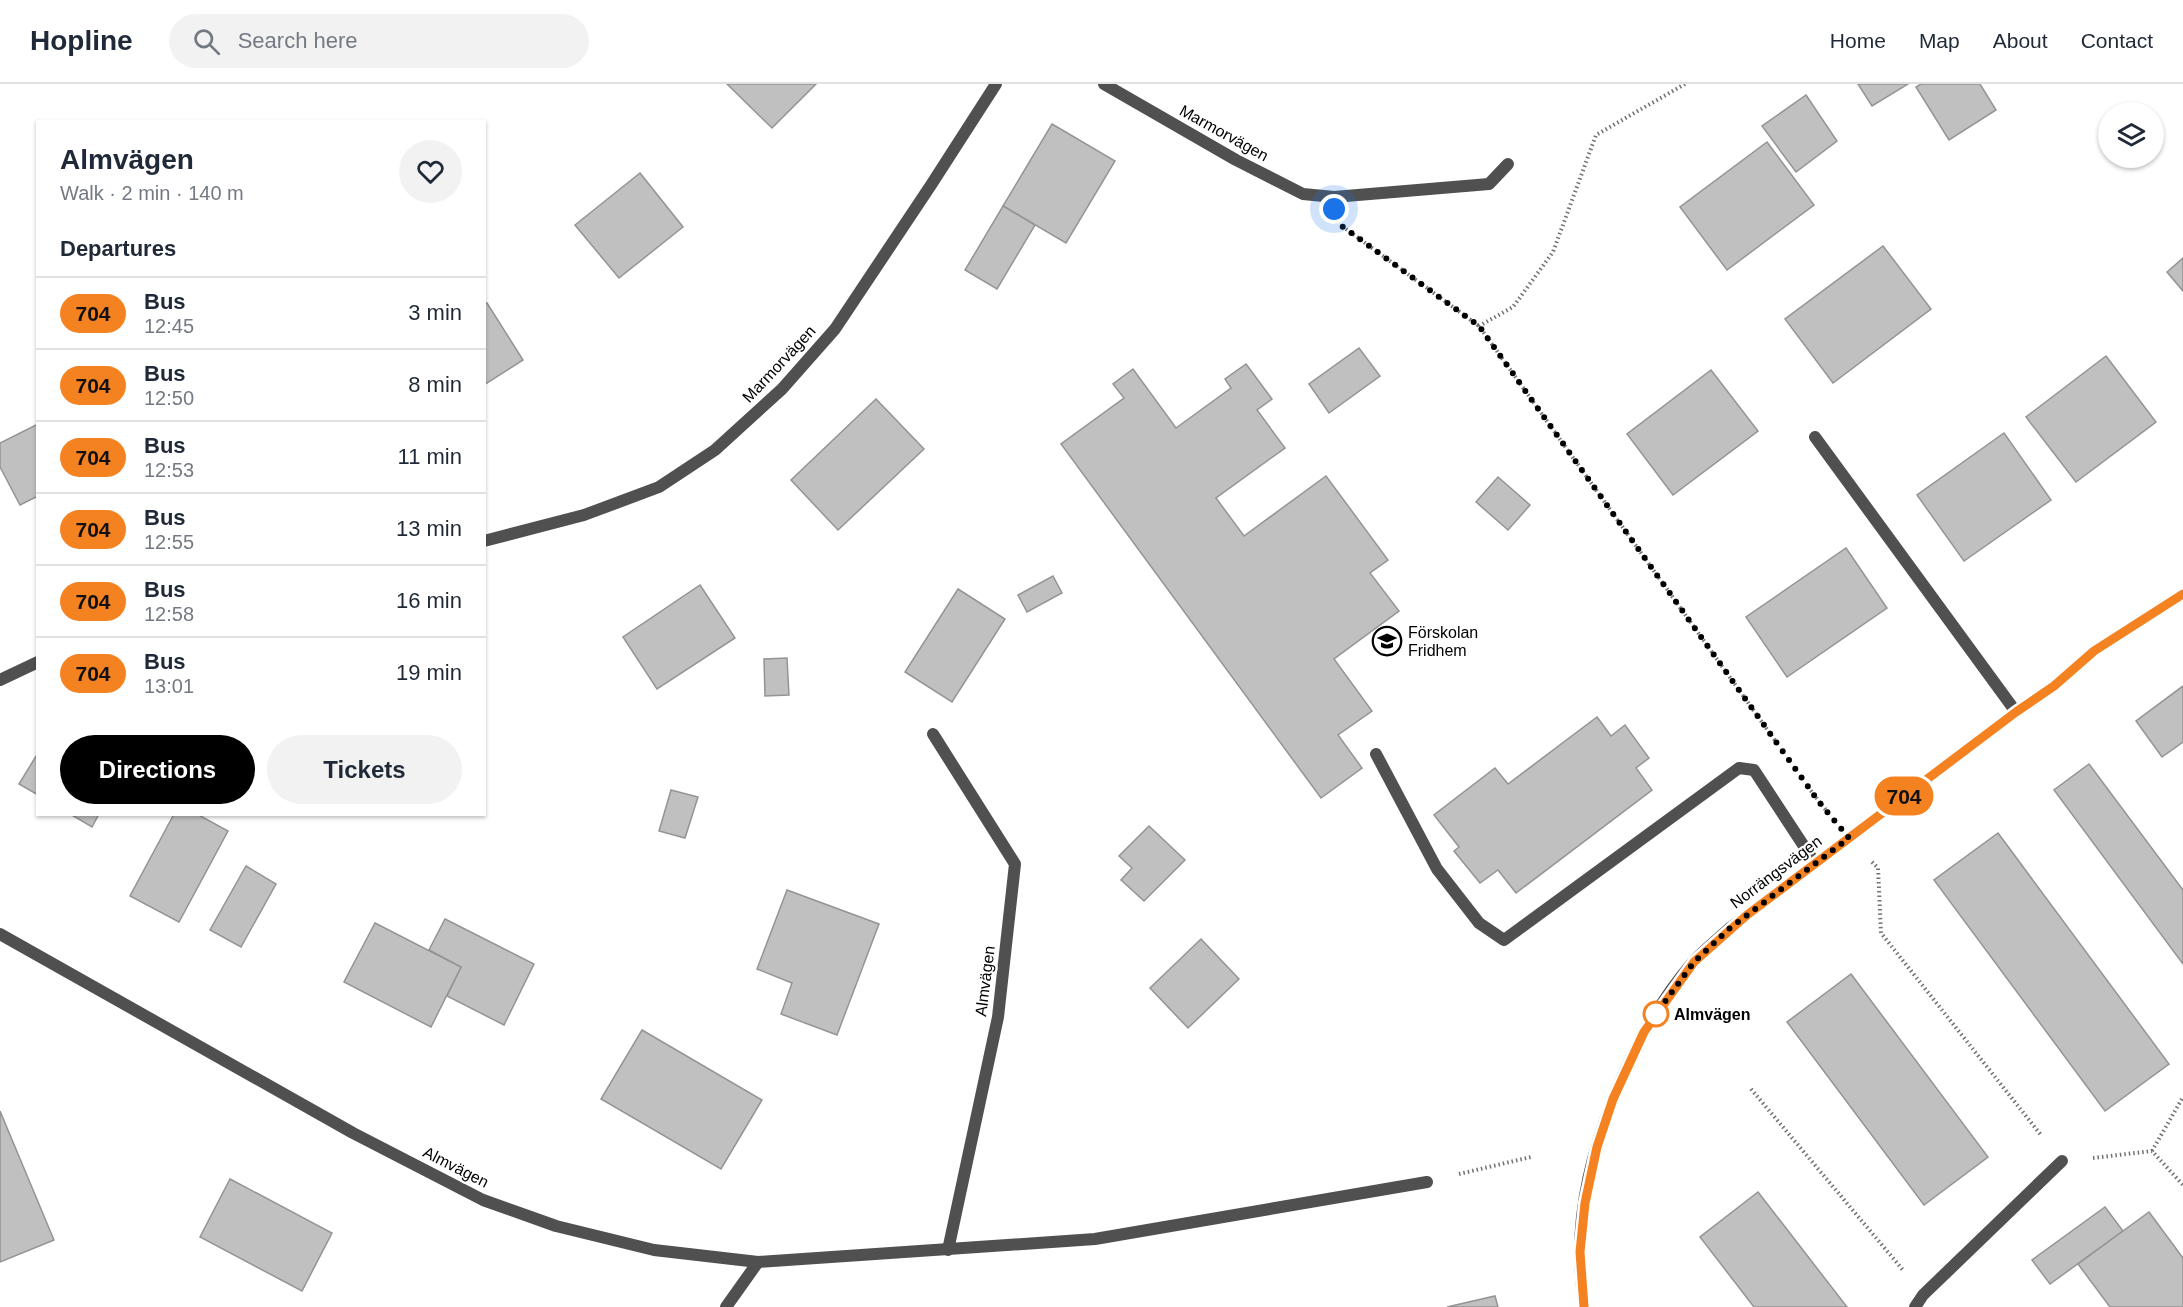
<!DOCTYPE html>
<meta charset="utf-8">
<style>
body{margin:0;font-family:Helvetica,sans-serif;background:#f2f2f3;color:#1f2937;height:100vh;display:flex;flex-direction:column;font-size:22px;white-space:nowrap}
*{box-sizing:border-box;margin:0}
p{font-size:20px;color:#747a83}
.icon{flex:none;width:33px;height:33px;fill:none;stroke:currentColor;stroke-width:2;stroke-linecap:round;stroke-linejoin:round}
.map{position:relative;flex:1;overflow:hidden}
.panel{position:absolute;left:36px;top:36px;width:450px;height:696px;display:flex;flex-direction:column;background:#fff;border-radius:0px;box-shadow:0 2px 4px #0004}
.panel>*{flex:none}
.badge{padding:0 12px;border-radius:20px;font-size:21px;line-height:39px}
.buttons{position:absolute;left:2098px;top:18px;display:grid;gap:12px}
.buttons a{display:grid;place-items:center;width:66px;height:66px;border-radius:50%;background:#fff;box-shadow:0 2px 4px #0004;font-size:30px}
.you{position:absolute;width:30px;height:30px;margin:-15px;border:4px solid #fff;border-radius:50%;background:#1a73e8;box-shadow:0 0 0 9px #1a73e833}
.map>.badge{position:absolute;translate:-50% -50%;box-shadow:0 0 0 3px #fff}
h2{padding:0 24px;font-size:22px;line-height:54px}
.round{display:grid;place-items:center;flex:none;width:63px;height:63px;border-radius:32px;background:#f2f2f3}
.overview{display:flex;align-items:center;justify-content:space-between;height:102px;padding:0 24px}
h1{font-size:28px;font-weight:600;line-height:45px}
.cta{display:flex;gap:12px;margin-top:auto;padding:12px 24px}
.cta a{flex:1;height:69px;border-radius:36px;background:#000;color:#fff;font-size:24px;font-weight:600;line-height:69px;text-align:center}
.cta a+a{background:#f2f2f3;color:#1f2937}
ul{padding:0;list-style:none}
li{display:flex;align-items:center;gap:18px;height:72px;padding:0 24px;border-top:2px solid #e0e1e3}
li div{flex:1}
li b{display:block;font-size:22px}
li em{font-style:normal}
li .badge{min-width:66px;font-weight:700;text-align:center}
header{display:flex;align-items:center;gap:36px;box-sizing:border-box;height:84px;padding:0 30px;background:#fff;border-bottom:2px solid #e0e1e3}
header strong{font-size:28px}
nav{display:flex;gap:33px;margin-inline-start:auto;font-size:21px}
.search{width:420px;height:54px;background:#f2f2f3;display:flex;align-items:center;gap:15px;box-sizing:border-box;padding:0 21px;border-radius:33px;color:#747a83;font-size:22px}
.map>svg:first-child{display:block}
.building{fill:#c0c0c0;stroke:#949494;stroke-width:1.5}
.lines{fill:none;stroke-linecap:round;stroke-linejoin:round}
.path{stroke:#727272;stroke-width:4;stroke-dasharray:1.5 3;stroke-linecap:butt}
.service{stroke:#505050;stroke-width:12}
.minor{stroke:#505050;stroke-width:12}
.tertiary{stroke:#505050;stroke-width:12}
.line-casing{stroke:#fff;stroke-width:14}
.line{stroke:#f58220;stroke-width:9}
.walk{stroke:#000;stroke-width:6;stroke-dasharray:0 10.8}
.stop-dot{fill:#fff;stroke:#f58220;stroke-width:3}
.labels{text-anchor:middle;dominant-baseline:central;stroke-width:4.5;stroke-linejoin:round;paint-order:stroke}
.street-label{font-size:16px;fill:#000;stroke:#fff}
.poi-label{font-size:16px;fill:#000;stroke:#fff;text-anchor:start}
.stop-label{font-size:16px;font-weight:bold;fill:#000;stroke:#fff;text-anchor:start}
</style>
<header>
<strong>Hopline</strong>
<div class="search"><svg class="icon" aria-label="search" viewBox="0 0 24 24"><circle cx="10" cy="10" r="6"/><path d="M15 15l6 6"/></svg>Search here</div>
<nav><a>Home</a><a>Map</a><a>About</a><a>Contact</a></nav>
</header>
<div class="map">
<svg width="2183" height="1223" viewBox="0 0 2183 1223">
<rect width="100%" height="100%" fill="#fff"/>
<g class="building">
<polygon points="727,0 816,0 772,44"/>
<polygon points="1858,0 1908,0 1872,22"/>
<polygon points="1921,0 1980,0 1996,26 1949,56 1916,3"/>
<polygon points="1806,11 1837,57 1796,88 1762,42"/>
<polygon points="1052,40 1115,77 1066,159 1003,122"/>
<polygon points="1767,58 1814,121 1727,186 1680,123"/>
<polygon points="640,89 683,143 619,194 575,141"/>
<polygon points="1003,122 1035,141 997,205 965,186"/>
<polygon points="1883,162 1931,225 1833,299 1785,235"/>
<polygon points="2183,174 2183,207 2167,188"/>
<polygon points="487,219 523,276 484,301 484,220"/>
<polygon points="1359,264 1380,292 1329,329 1309,300"/>
<polygon points="2106,272 2156,338 2076,398 2026,333"/>
<polygon points="1246,280 1272,315 1257,326 1285,364 1216,414 1244,452 1326,392 1388,476 1370,489 1399,527 1334,575 1372,627 1338,651 1362,684 1321,714 1061,360 1124,314 1113,300 1133,285 1176,344 1231,304 1225,295"/>
<polygon points="1711,286 1758,347 1673,411 1627,350"/>
<polygon points="876,315 924,365 838,446 791,396"/>
<polygon points="38,340 38,412 20,421 0,383 0,359"/>
<polygon points="2004,349 2051,416 1964,477 1917,411"/>
<polygon points="1498,393 1530,421 1508,446 1476,418"/>
<polygon points="1846,464 1887,524 1787,593 1746,533"/>
<polygon points="1053,492 1062,509 1027,528 1018,511"/>
<polygon points="700,501 735,554 657,605 623,553"/>
<polygon points="958,505 1005,535 952,618 905,588"/>
<polygon points="787,574 789,611 765,612 764,575"/>
<polygon points="2183,602 2183,658 2162,673 2136,637"/>
<polygon points="1597,633 1611,652 1625,641 1649,674 1636,684 1652,706 1516,809 1498,786 1480,799 1454,767 1459,763 1434,731 1495,684 1508,700"/>
<polygon points="38,669 38,711 19,700"/>
<polygon points="2089,680 2183,806 2183,880 2054,706"/>
<polygon points="671,706 698,713 685,754 659,747"/>
<polygon points="70,730 99,730 92,743"/>
<polygon points="174,730 197,730 228,747 179,838 130,812"/>
<polygon points="1149,742 1185,776 1144,817 1121,796 1132,784 1119,772"/>
<polygon points="1998,749 2169,980 2105,1027 1934,796"/>
<polygon points="246,782 276,800 241,863 210,846"/>
<polygon points="787,806 879,840 837,951 781,930 792,899 757,885"/>
<polygon points="445,835 534,880 504,941 447,912 461,883 429,866"/>
<polygon points="375,839 461,883 431,943 344,898"/>
<polygon points="1201,855 1239,895 1188,944 1150,904"/>
<polygon points="1851,890 1988,1073 1924,1121 1787,938"/>
<polygon points="642,946 762,1016 721,1085 601,1015"/>
<polygon points="0,1027 54,1156 0,1178"/>
<polygon points="230,1095 332,1149 302,1207 200,1153"/>
<polygon points="1758,1108 1847,1223 1754,1223 1700,1153"/>
<polygon points="2105,1123 2123,1147 2050,1200 2032,1176"/>
<polygon points="2149,1128 2183,1174 2183,1223 2110,1223 2078,1180"/>
<polygon points="1495,1212 1498,1223 1447,1223"/>
</g>
<g class="lines">
<g class="path">
<polyline points="1685,0 1596,51 1553,168 1513,223 1479,242 1779,662"/>
<polyline points="1346,145 1479,242"/>
<polyline points="1808,703 1829,730"/>
<polyline points="1872,778 1878,784 1881,849 2041,1051"/>
<polyline points="1751,1005 1903,1186"/>
<polyline points="2152,1067 2183,1013"/>
<polyline points="2093,1074 2152,1067 2183,1101"/>
<polyline points="1459,1090 1531,1073"/>
</g>
<g class="service">
<polyline points="1334,113 1489,100 1508,80"/>
<polyline points="1815,353 2016,628"/>
<polyline points="933,650 1015,780 998,933 948,1166"/>
<polyline points="1376,670 1437,785 1479,839 1504,856 1739,684 1754,686 1815,779"/>
</g>
<g class="minor">
<polyline points="1104,0 1236,76 1303,110 1334,113"/>
<polyline points="484,457 584,431 659,403 715,366 782,305 835,245 931,101 996,0"/>
<polyline points="0,596 38,578"/>
<polyline points="0,850 353,1049 483,1116 556,1142 654,1166 758,1178 1095,1155 1427,1098"/>
<polyline points="726,1223 758,1178"/>
<polyline points="1915,1223 1923,1211 2062,1077"/>
</g>
<path class="tertiary" d="M1584,1223C1582,1205 1580,1186 1580,1168C1580,1072 1631,951 1693,878C1704,866 1718,855 1730,844L2016,628L2054,602L2094,567L2183,510"/>
</g>
<g class="lines">
<g class="line-casing">
<polyline id="line" points="1584,1223 1580,1168 1585,1119 1597,1063 1613,1015 1644,948 1694,878 1747,831 2016,628 2054,602 2094,567 2183,510"/>
</g>
<use href="#line" class="line"/>
<polyline class="walk" points="1334,125 1335,137 1479,242 1819,718 1849,754 1730,844 1694,878 1656,930"/>
</g>
<defs>
<g id="school-ring" transform="scale(1.5)"><circle r="9.5" fill="#fff" stroke="#000" stroke-width="1.5"/><path d="M0-5L7-2L0 1L-7-2ZM-4 1L0 2.5L4 1V4Q0 6-4 4Z" fill="#000"/></g>
</defs>
<g fill-rule="evenodd">
<use href="#school-ring" x="1387" y="557"/>
</g>
<circle class="stop-dot" cx="1656" cy="930" r="12"/>
<g class="labels">
<g class="street-label">
<text transform="translate(1224 49) rotate(29)">Marmorvägen</text>
<text transform="translate(779 280) rotate(-47)">Marmorvägen</text>
<text transform="translate(1776 788) rotate(-37)">Norrängsvägen</text>
<text transform="translate(985 897) rotate(-83)">Almvägen</text>
<text transform="translate(456 1083) rotate(27)">Almvägen</text>
</g>
<g class="poi-label">
<text x="1408" y="548">Förskolan<tspan x="1408" dy="18">Fridhem</tspan></text>
</g>
<g class="stop-label">
<text x="1674" y="930">Almvägen</text>
</g>
</g>
</svg>
<div class="buttons">
<a><svg class="icon" aria-label="layers" viewBox="0 0 24 24"><path d="M12 4l9 5-9 5-9-5zM3 14l9 5 9-5"/></svg></a>
</div>
<div class="you" style="left:1334px;top:125px"></div>
<b class="badge" style="left:1904px;top:712px;background:#f58220;color:#111">704</b>
<section class="panel">
<div class="overview"><div><h1>Almvägen</h1><p>Walk · 2 min · 140 m</p></div><a class="round"><svg class="icon" aria-label="heart" viewBox="0 0 24 24"><path d="M12 20l-8-8c-3-5 5-10 8-4 3-6 11-1 8 4z"/></svg></a></div>
<h2>Departures</h2>
<ul>
<li><span class="badge" style="background:#f58220;color:#111">704</span><div><b>Bus</b><p>12:45</p></div><em>3 min</em></li>
<li><span class="badge" style="background:#f58220;color:#111">704</span><div><b>Bus</b><p>12:50</p></div><em>8 min</em></li>
<li><span class="badge" style="background:#f58220;color:#111">704</span><div><b>Bus</b><p>12:53</p></div><em>11 min</em></li>
<li><span class="badge" style="background:#f58220;color:#111">704</span><div><b>Bus</b><p>12:55</p></div><em>13 min</em></li>
<li><span class="badge" style="background:#f58220;color:#111">704</span><div><b>Bus</b><p>12:58</p></div><em>16 min</em></li>
<li><span class="badge" style="background:#f58220;color:#111">704</span><div><b>Bus</b><p>13:01</p></div><em>19 min</em></li>
</ul>
<div class="cta"><a>Directions</a><a>Tickets</a></div>
</section>
</div>
